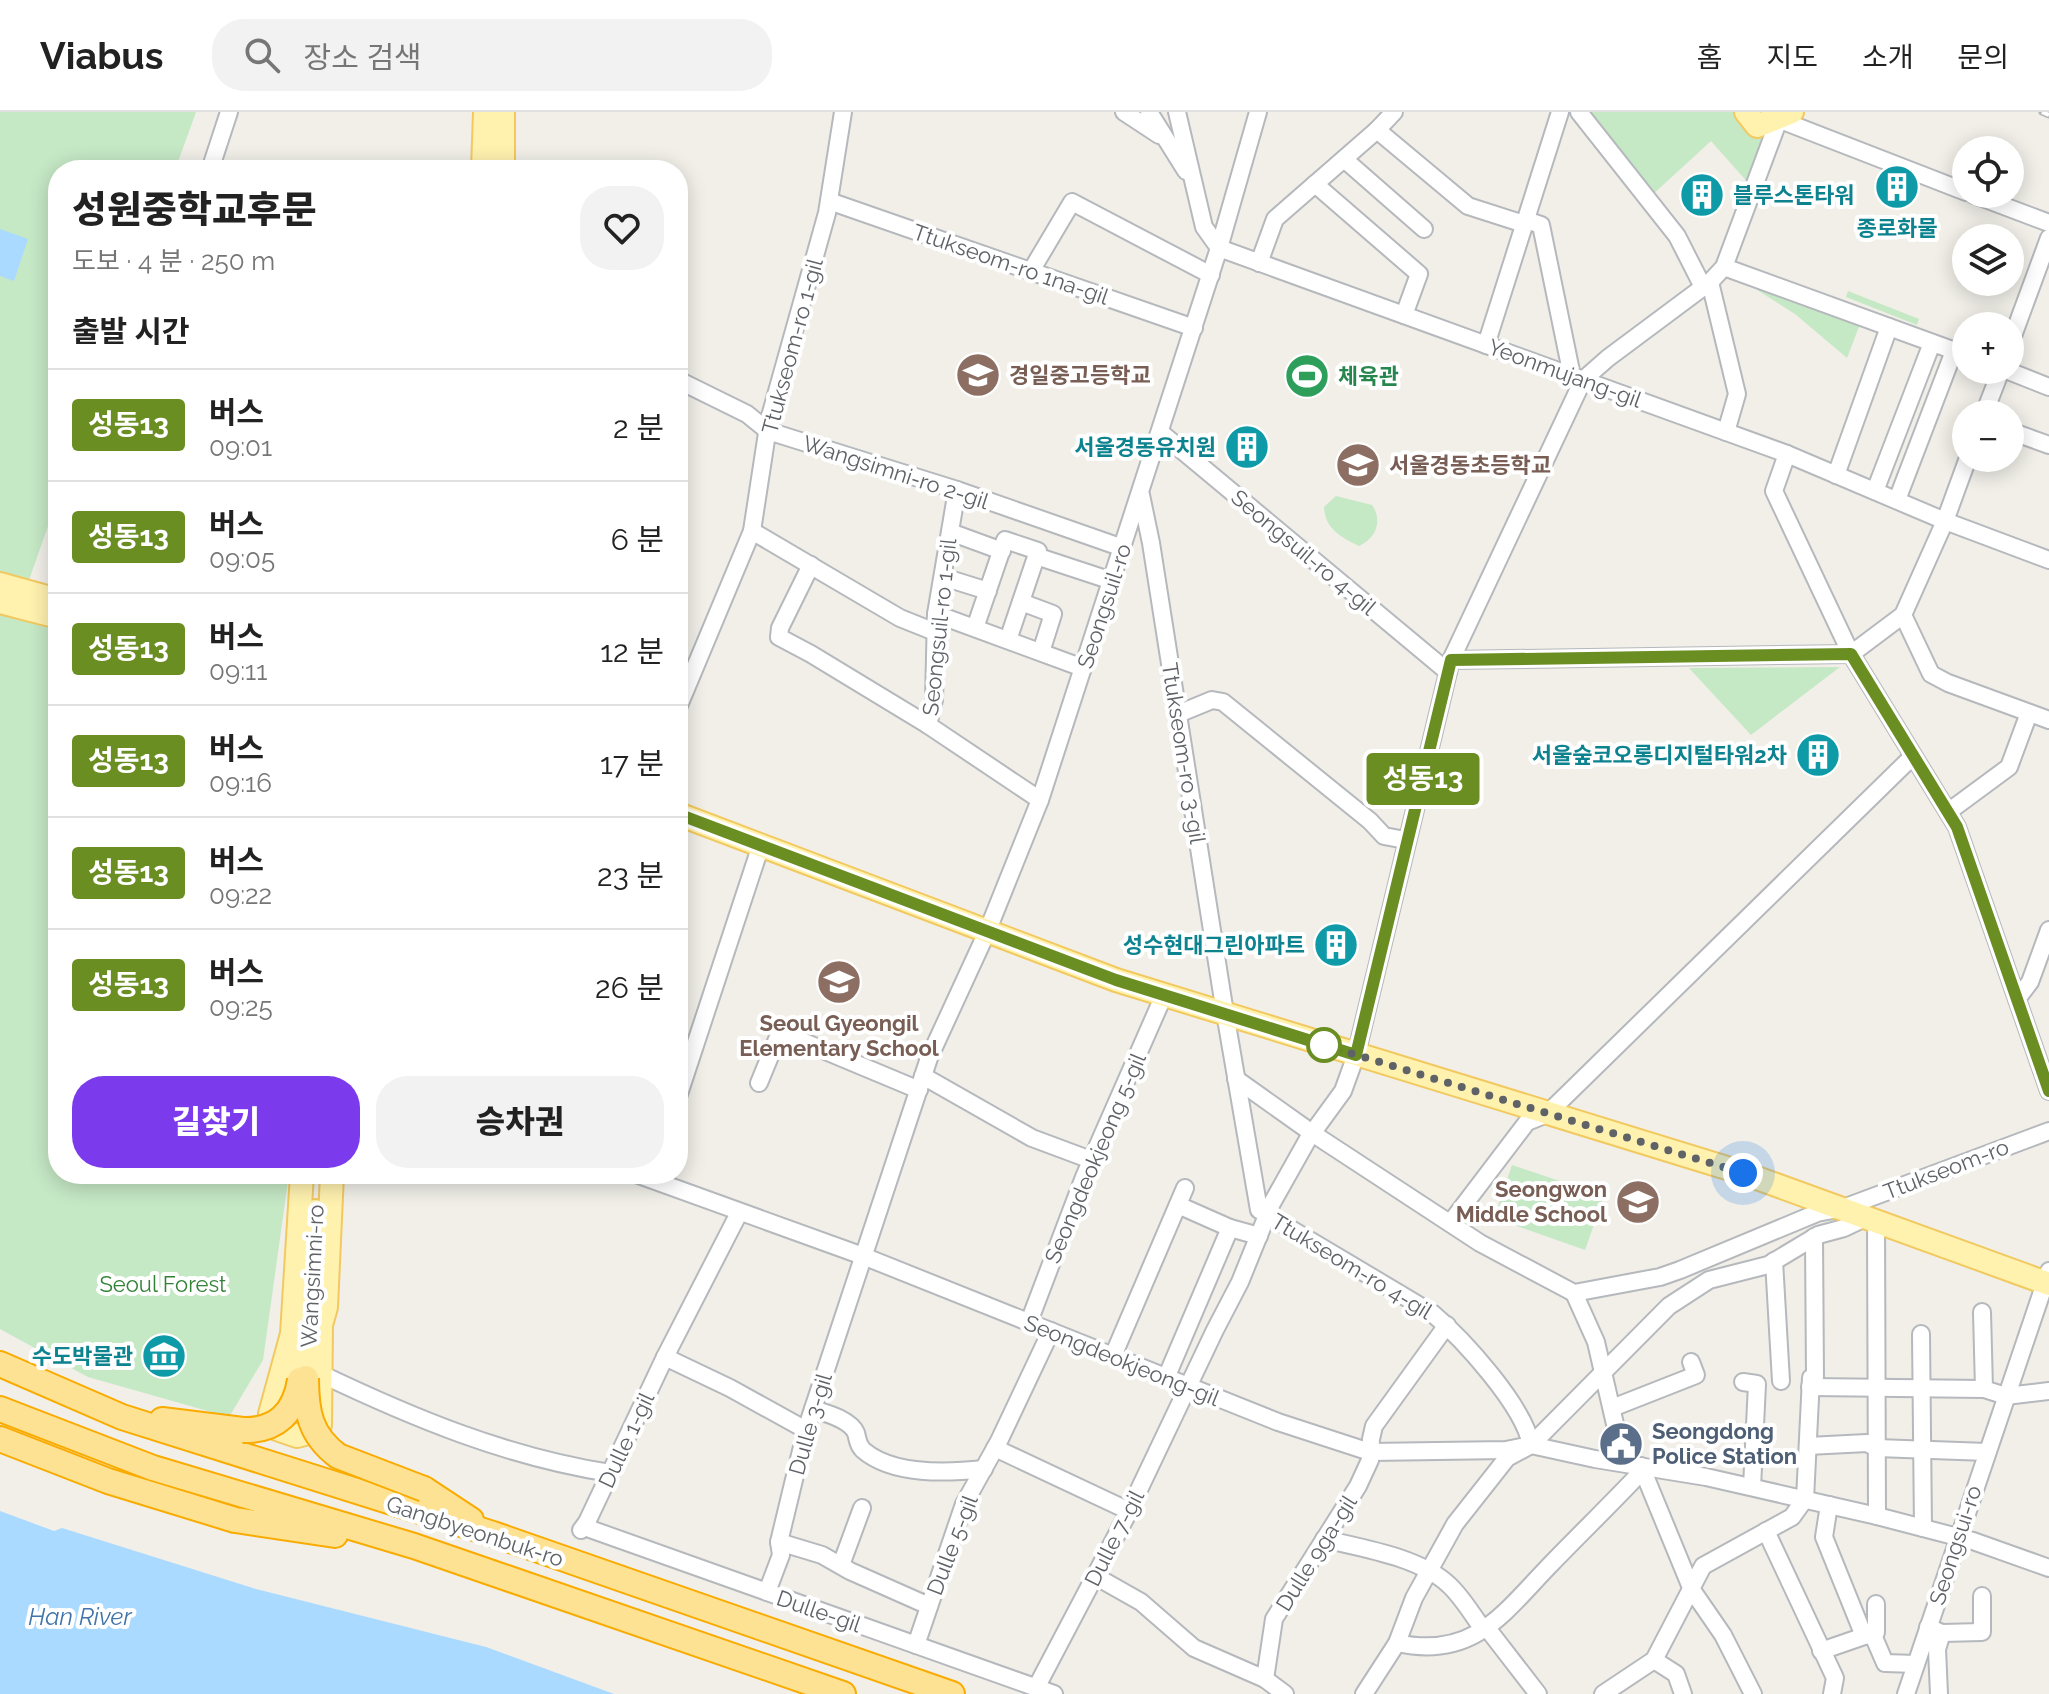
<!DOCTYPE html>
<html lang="ko">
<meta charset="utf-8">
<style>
body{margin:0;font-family:Raleway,"Noto Sans KR",sans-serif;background:#f2f2f2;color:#222;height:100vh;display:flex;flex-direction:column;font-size:30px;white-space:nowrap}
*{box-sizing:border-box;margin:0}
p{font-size:26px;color:#767676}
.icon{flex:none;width:44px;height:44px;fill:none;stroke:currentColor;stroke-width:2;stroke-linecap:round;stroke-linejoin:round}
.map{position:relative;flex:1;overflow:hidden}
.sheet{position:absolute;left:48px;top:48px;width:640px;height:1024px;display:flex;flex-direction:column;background:#fff;border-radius:32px;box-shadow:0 4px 20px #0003}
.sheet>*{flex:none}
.badge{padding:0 16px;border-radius:6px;font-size:28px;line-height:52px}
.tools{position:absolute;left:1952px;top:24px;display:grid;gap:16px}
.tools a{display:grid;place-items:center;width:72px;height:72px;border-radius:50%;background:#fff;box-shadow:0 4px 20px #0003;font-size:40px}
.you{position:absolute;width:40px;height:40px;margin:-20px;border:6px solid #fff;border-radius:50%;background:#1a73e8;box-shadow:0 0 0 12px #1a73e833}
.map>.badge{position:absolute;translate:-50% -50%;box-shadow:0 0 0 4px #fff}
h2{padding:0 24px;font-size:30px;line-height:72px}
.round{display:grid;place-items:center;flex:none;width:84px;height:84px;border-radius:32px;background:#f2f2f2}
.head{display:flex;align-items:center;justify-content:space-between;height:136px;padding:0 24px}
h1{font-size:38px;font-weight:800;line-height:60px}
.primary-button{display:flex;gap:16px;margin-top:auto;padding:16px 24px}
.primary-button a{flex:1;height:92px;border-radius:32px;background:#7c3aed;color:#fff;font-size:32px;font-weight:800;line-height:92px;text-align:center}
.primary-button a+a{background:#f2f2f2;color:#222}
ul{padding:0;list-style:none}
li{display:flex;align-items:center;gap:24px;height:112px;padding:0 24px;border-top:2px solid #e0e0e0}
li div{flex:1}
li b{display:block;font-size:30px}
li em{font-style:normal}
li .badge{min-width:88px;font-weight:700;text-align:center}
header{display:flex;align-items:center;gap:48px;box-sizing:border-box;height:112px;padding:0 40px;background:#fff;border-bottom:2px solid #e0e0e0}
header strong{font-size:38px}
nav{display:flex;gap:44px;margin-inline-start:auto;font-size:28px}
.search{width:560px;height:72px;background:#f2f2f2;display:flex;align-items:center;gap:20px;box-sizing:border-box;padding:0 28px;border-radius:32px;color:#767676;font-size:30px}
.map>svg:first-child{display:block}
.green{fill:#c5e8c5}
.water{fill:#aadaff}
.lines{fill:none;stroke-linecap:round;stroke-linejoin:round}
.minor-casing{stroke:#b5b8bc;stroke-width:20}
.major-casing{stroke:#f2c960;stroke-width:26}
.highway-casing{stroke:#f9ab00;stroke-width:28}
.minor{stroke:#fff;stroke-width:16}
.major{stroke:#fff2af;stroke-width:22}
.highway{stroke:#fde293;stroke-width:24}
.rail-casing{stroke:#b6b7b8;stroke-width:7}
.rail{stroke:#fff;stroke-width:4;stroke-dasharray:12;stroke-linecap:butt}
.highway-bridge-casing{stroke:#f9ab00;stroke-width:28;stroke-linecap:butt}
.highway-bridge{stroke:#fde293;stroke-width:24}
.line-casing{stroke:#fff;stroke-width:18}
.line{stroke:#6b8e23;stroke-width:12}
.walk{stroke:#5f6368;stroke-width:8;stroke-dasharray:0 14.4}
.stop-dot{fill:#fff;stroke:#6b8e23;stroke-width:4}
.labels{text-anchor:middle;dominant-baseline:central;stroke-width:8;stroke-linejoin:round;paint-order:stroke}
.culture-label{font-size:22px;font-weight:bold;fill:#0d838f;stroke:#fff;text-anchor:end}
.street-label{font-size:22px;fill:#5f6368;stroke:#fff}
.education-label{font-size:22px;font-weight:bold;fill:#785e54;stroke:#fff;text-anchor:start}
.leisure-label{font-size:22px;font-weight:bold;fill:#27864d;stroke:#fff;text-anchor:start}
.park-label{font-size:22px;fill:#348238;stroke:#fff}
.service-label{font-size:22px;font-weight:bold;fill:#4e5e75;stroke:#fff;text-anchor:start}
.water-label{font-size:24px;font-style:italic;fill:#4174aa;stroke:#fff}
</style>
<header>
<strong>Viabus</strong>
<div class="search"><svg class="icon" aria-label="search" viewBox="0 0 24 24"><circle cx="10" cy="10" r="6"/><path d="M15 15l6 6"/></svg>장소 검색</div>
<nav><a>홈</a><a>지도</a><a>소개</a><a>문의</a></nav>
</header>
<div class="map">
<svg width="2049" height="1582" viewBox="0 0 2049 1582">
<rect width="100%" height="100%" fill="#f1efe8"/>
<g class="green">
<polygon points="0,0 196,0 175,58 58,58 58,386 29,468 0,459"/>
<polygon points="1585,0 1756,0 1774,10 1751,74 1711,29 1651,84"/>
<polygon points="1737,165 1860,212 1847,246 1795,202"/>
<polygon points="1848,179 1919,207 1917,213 1846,185"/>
<path d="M1336,384L1372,393C1383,409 1376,426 1359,434C1340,425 1325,416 1324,395Z"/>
<polygon points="0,501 58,519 58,1062 289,1062 263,1248 229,1305 88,1265 0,1217"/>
<polygon points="1840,555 1751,623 1689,556"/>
<polygon points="1512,1053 1604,1084 1585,1138 1494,1106"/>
</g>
<g class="water">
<polygon points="0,117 28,127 14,169 0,164"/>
<polygon points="0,1399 54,1419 62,1416 256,1477 486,1535 614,1582 0,1582"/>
</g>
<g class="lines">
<g class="minor-casing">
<g id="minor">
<polyline points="1124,0 1159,23"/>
<polyline points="1149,0 1186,59"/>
<polyline points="1177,0 1204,115 1219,136 1787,342 1945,409 2049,448"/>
<polyline points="1579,0 1677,124 1703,175"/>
<polyline points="1770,4 1966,80"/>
<polyline points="1377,18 1468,94 1524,112"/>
<polyline points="1344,47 1424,117"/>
<polyline points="210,58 229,0"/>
<polyline points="1315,72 1419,162 1404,203"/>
<polyline points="1972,82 2049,111"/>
<polyline points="829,89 1194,216"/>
<polyline points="1526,108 1541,113 1572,264"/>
<polyline points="1259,151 1275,107 1377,18 1394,0"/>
<polyline points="1724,155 1966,243"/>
<polyline points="1031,159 1072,90 1211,163"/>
<polyline points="1710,170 1737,282 1726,320"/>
<polyline points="2010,232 2049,126"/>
<polyline points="1486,233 1560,0"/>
<polyline points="2006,258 2049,275"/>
<polyline points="678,268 747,302 768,319 957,378 1123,436"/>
<polyline points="1984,302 2001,258"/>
<polyline points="2010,319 2049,333"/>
<polyline points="1160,320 1448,560"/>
<polyline points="1787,342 1774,379 1851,542 1957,715 2049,979"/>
<polyline points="1836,363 1889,215"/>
<polyline points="957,378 936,502 934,588 928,613 1040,688"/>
<polyline points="1875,379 1932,231"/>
<path d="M1141,383L1151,431L1225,901L1259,1098L1432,1201C1463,1227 1524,1294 1531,1333"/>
<polyline points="1897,388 1954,239"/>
<polyline points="752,419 900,506 935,520"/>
<polyline points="950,420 1002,439"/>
<polyline points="1036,444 1112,469"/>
<polyline points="811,453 780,516 779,525 811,542 928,613"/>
<polyline points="943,465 988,479"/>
<polyline points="1021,490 1053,502 1041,540"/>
<polyline points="936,502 1083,556"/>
<polyline points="1903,503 1931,562 1948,571 2049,608"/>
<polyline points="975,516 1005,428 1038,439 1008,528"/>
<polyline points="1451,548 1851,542 1903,503 1945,409 1968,346"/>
<polyline points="678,596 752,419 769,308 827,101 843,0"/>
<polyline points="1178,602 1212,588 1223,590 1370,709 1384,724 1400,727"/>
<polyline points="1948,700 2009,655 2029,601"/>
<polyline points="2017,887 2030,870 2049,818"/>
<polyline points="923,964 1032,1026 1091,1048"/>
<polyline points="1236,967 1312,1021 1480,1131 1574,1181 1660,1165 1680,1158 1817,1101 1843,1096 2049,1019"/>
<polyline points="759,971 780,920 919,978"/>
<polyline points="678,985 761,733"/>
<polyline points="636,1062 863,1144 1278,1310 1370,1340 1506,1338 1531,1333 1595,1347 1706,1365 1877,1404 1973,1429 2049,1456"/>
<polyline points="1178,1093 1230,1116 1259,1124"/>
<polyline points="1876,1108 1877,1404"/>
<polyline points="1451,1110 1527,1010 1547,1002 1913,644"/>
<polyline points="1774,1149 1781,1269"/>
<polyline points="1574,1181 1596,1230 1624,1351"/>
<polyline points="1982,1200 1984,1277 2006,1284 2049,1279"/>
<polyline points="1029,1210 1084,1065 1164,883"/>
<polyline points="1921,1222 1923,1416"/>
<polyline points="1113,1244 1185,1076"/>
<polyline points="665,1245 730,1276 806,1318"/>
<path d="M319,1261C413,1306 507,1345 610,1361"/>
<polyline points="1166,1266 1230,1116"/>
<polyline points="1743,1270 1757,1272 1752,1375"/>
<polyline points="1810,1275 1984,1277"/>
<polyline points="1612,1296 1696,1263 1691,1250"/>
<path d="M813,1297C825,1301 850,1307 856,1321C858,1327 857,1332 863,1338C893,1364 948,1361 984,1357"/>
<polyline points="1808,1334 1867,1331 1877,1336 1987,1340"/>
<polyline points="995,1336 1129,1399"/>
<polyline points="1641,1354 1692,1478 1723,1523 1753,1582"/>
<polyline points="1829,1393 1824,1425 1864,1524"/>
<polyline points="587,1410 590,1417 1054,1582"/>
<polyline points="581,1418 587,1410 665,1245 739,1101"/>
<polyline points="1766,1419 1835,1566 1832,1582"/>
<path d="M1324,1427C1361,1436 1420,1445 1449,1473C1461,1484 1470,1499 1480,1513L1487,1516L1538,1582"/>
<polyline points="779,1430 822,1443 850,1459 929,1494"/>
<polyline points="841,1453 862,1396"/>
<polyline points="1095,1464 1141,1490 1194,1536 1265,1567 1285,1582"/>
<polyline points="767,1480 781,1443 779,1430 806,1318 929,946 987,820 1040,688 1219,136 1258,0"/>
<polyline points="1928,1515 1942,1521 1982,1520 1982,1484"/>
<polyline points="1872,1521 1885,1551 1916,1552"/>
<path d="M1397,1531C1475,1548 1504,1500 1552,1451C1582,1420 1613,1390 1643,1358"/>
<polyline points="916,1533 964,1392 999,1329 1051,1219"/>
<polyline points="1821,1539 1876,1520 1876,1492"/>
<polyline points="1654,1548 1676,1562 1683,1582"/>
<polyline points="1265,1567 1274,1507 1358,1374 1370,1348 1371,1327 1374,1314 1447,1213"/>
<polyline points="1036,1576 1126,1405 1215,1218 1240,1170 1272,1091 1308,1027 1343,979 1356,943 1451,548 1583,268 1608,246 1710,170 1724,155 1781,2"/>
<polyline points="1364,1582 1397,1531 1414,1486 1455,1412 1507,1346 1531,1333 1669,1194 1709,1168 1768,1153 1818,1123 1844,1116 1867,1105"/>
<polyline points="1603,1582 1654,1548 1703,1454 1792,1405 1805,1387 1811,1266 1815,1265 1814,1125"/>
<polyline points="1906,1582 2049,1159"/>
<polyline points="1939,1582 1937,1537 1942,1521"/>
</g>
</g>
<g class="major-casing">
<g id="major">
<polyline points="503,0 503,58"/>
<polyline points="1746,0 1757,14 1792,0"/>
<polyline points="483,58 485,0"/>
<polyline points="0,472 58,488"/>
<polyline points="0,490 58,505"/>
<polyline points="678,702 1116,868 1743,1061 2049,1172"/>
<polyline points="302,1062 292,1222 270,1302 277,1317 297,1324 316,1319 320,1313 321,1213 326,1195 332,1062"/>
<polyline points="309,1225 315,1099"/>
<polyline points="300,1265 303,1215"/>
</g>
</g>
<g class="highway-casing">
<g id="highway">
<polyline points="0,1252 122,1305 493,1422 952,1582"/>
<polyline points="0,1297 153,1356 414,1434 843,1582"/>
<polyline points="162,1308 243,1318"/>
<polyline points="0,1327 108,1369 235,1408 335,1423"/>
<polyline points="424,1377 471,1408"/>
</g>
</g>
<use href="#minor" class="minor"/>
<use href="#major" class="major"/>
<use href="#highway" class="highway"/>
<g class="rail-casing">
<polyline id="rail" points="2042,0 2049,3"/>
</g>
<use href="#rail" class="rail"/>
<g class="highway-bridge-casing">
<g id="highway-bridge">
<path d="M306,1266C306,1300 310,1323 338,1344L424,1377"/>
<path d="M243,1318C277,1319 295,1300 300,1268"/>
</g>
</g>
<use href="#highway-bridge" class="highway-bridge"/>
</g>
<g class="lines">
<g class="line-casing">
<polyline id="line" points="678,702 1116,868 1356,943 1451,548 1851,542 1957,715 2049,979"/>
</g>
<use href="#line" class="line"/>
<polyline class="walk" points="1324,933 1743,1061"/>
</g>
<defs>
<g id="building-disc" transform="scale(2.3)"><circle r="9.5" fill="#0f9aa8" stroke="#fff"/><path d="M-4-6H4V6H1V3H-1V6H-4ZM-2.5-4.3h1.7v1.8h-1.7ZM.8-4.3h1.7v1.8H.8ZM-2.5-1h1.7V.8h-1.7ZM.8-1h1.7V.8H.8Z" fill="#fff"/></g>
<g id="school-disc" transform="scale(2.3)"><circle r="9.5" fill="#8d6e63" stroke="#fff"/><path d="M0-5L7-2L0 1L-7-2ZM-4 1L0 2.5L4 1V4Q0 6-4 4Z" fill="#fff"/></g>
<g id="stadium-disc" transform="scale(2.3)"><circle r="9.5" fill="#2e9e5b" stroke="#fff"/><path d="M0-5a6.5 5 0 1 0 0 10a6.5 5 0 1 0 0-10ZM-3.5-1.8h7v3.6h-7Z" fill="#fff"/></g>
<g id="museum-disc" transform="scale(2.3)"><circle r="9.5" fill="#0f9aa8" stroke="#fff"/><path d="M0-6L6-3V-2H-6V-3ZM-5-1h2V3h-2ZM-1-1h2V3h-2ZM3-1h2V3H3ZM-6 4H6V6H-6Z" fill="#fff"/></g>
<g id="civic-disc" transform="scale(2.3)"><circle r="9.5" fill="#5c6f8a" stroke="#fff"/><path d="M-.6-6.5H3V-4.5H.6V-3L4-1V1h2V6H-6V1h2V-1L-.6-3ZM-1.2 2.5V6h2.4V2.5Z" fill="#fff"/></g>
</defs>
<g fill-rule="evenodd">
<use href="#building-disc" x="1897" y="75"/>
<use href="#building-disc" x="1702" y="83"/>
<use href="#school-disc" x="978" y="263"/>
<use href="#stadium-disc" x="1307" y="264"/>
<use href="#building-disc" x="1247" y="335"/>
<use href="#school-disc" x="1358" y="353"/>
<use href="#building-disc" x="1818" y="643"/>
<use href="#building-disc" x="1336" y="833"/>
<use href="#school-disc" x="839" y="870"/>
<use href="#school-disc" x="1638" y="1090"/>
<use href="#museum-disc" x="164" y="1244"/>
<use href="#civic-disc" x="1621" y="1332"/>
</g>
<circle class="stop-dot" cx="1324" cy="933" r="16"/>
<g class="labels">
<g class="culture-label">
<text x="1733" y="83" text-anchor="start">블루스톤타워</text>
<text x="1897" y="116" text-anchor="middle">종로화물</text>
<text x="1216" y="335">서울경동유치원</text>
<text x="1787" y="643">서울숲코오롱디지털타워2차</text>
<text x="1305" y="833">성수현대그린아파트</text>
<text x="133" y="1244">수도박물관</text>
</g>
<g class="street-label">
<text transform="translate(1011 152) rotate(19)">Ttukseom-ro 1na-gil</text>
<text transform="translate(792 234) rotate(-75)">Ttukseom-ro 1-gil</text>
<text transform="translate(1565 261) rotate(20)">Yeonmujang-gil</text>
<text transform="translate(896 360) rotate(18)">Wangsimni-ro 2-gil</text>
<text transform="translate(1304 440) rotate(40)">Seongsuil-ro 4-gil</text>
<text transform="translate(1104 494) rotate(-72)">Seongsuil-ro</text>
<text transform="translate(939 515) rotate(-84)">Seongsuil-ro 1-gil</text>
<text transform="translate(1184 641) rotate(81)">Ttukseom-ro 3-gil</text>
<text transform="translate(1095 1046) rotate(-67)">Seongdeokjeong 5-gil</text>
<text transform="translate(1946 1057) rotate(-21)">Ttukseom-ro</text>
<text transform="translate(1352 1154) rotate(31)">Ttukseom-ro 4-gil</text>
<text transform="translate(312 1164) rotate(-87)">Wangsimni-ro</text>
<text transform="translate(1122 1248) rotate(22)">Seongdeokjeong-gil</text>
<text transform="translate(810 1312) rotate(-74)">Dulle 3-gil</text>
<text transform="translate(626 1328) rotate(-65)">Dulle 1-gil</text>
<text transform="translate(475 1419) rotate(18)">Gangbyeonbuk-ro</text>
<text transform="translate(1114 1426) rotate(-63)">Dulle 7-gil</text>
<text transform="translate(952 1433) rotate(-69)">Dulle 5-gil</text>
<text transform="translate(1955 1433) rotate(-72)">Seongsui-ro</text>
<text transform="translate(1316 1441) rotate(-58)">Dulle 9ga-gil</text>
<text transform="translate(819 1499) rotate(19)">Dulle-gil</text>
</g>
<g class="education-label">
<text x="1009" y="263">경일중고등학교</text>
<text x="1389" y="353">서울경동초등학교</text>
<text x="839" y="911" text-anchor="middle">Seoul Gyeongil<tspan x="839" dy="25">Elementary School</tspan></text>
<text x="1607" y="1077" text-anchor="end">Seongwon<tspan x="1607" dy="25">Middle School</tspan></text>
</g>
<g class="leisure-label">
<text x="1338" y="264">체육관</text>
</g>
<g class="park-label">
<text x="163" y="1172">Seoul Forest</text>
</g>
<g class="service-label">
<text x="1652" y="1319">Seongdong<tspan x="1652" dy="25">Police Station</tspan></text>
</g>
<g class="water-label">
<text x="80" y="1504">Han River</text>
</g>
</g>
</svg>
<div class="tools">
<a><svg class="icon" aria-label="locate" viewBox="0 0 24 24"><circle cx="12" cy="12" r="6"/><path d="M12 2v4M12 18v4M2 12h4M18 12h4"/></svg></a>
<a><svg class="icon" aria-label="layers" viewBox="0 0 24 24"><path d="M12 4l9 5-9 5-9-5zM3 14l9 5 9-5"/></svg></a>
<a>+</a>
<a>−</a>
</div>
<div class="you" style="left:1743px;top:1061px"></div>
<b class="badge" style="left:1423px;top:667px;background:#6b8e23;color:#fff">성동13</b>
<section class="sheet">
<div class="head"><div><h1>성원중학교후문</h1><p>도보 · 4 분 · 250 m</p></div><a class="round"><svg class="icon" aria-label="heart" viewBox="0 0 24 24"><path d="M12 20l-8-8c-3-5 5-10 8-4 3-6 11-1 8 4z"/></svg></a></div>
<h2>출발 시간</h2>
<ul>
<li><span class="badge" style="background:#6b8e23;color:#fff">성동13</span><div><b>버스</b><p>09:01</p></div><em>2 분</em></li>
<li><span class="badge" style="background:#6b8e23;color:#fff">성동13</span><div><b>버스</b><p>09:05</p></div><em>6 분</em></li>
<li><span class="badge" style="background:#6b8e23;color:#fff">성동13</span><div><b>버스</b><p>09:11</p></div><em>12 분</em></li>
<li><span class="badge" style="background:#6b8e23;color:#fff">성동13</span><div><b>버스</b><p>09:16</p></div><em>17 분</em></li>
<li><span class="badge" style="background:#6b8e23;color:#fff">성동13</span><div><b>버스</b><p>09:22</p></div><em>23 분</em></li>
<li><span class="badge" style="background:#6b8e23;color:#fff">성동13</span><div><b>버스</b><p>09:25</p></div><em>26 분</em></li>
</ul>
<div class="primary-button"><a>길찾기</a><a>승차권</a></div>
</section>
</div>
